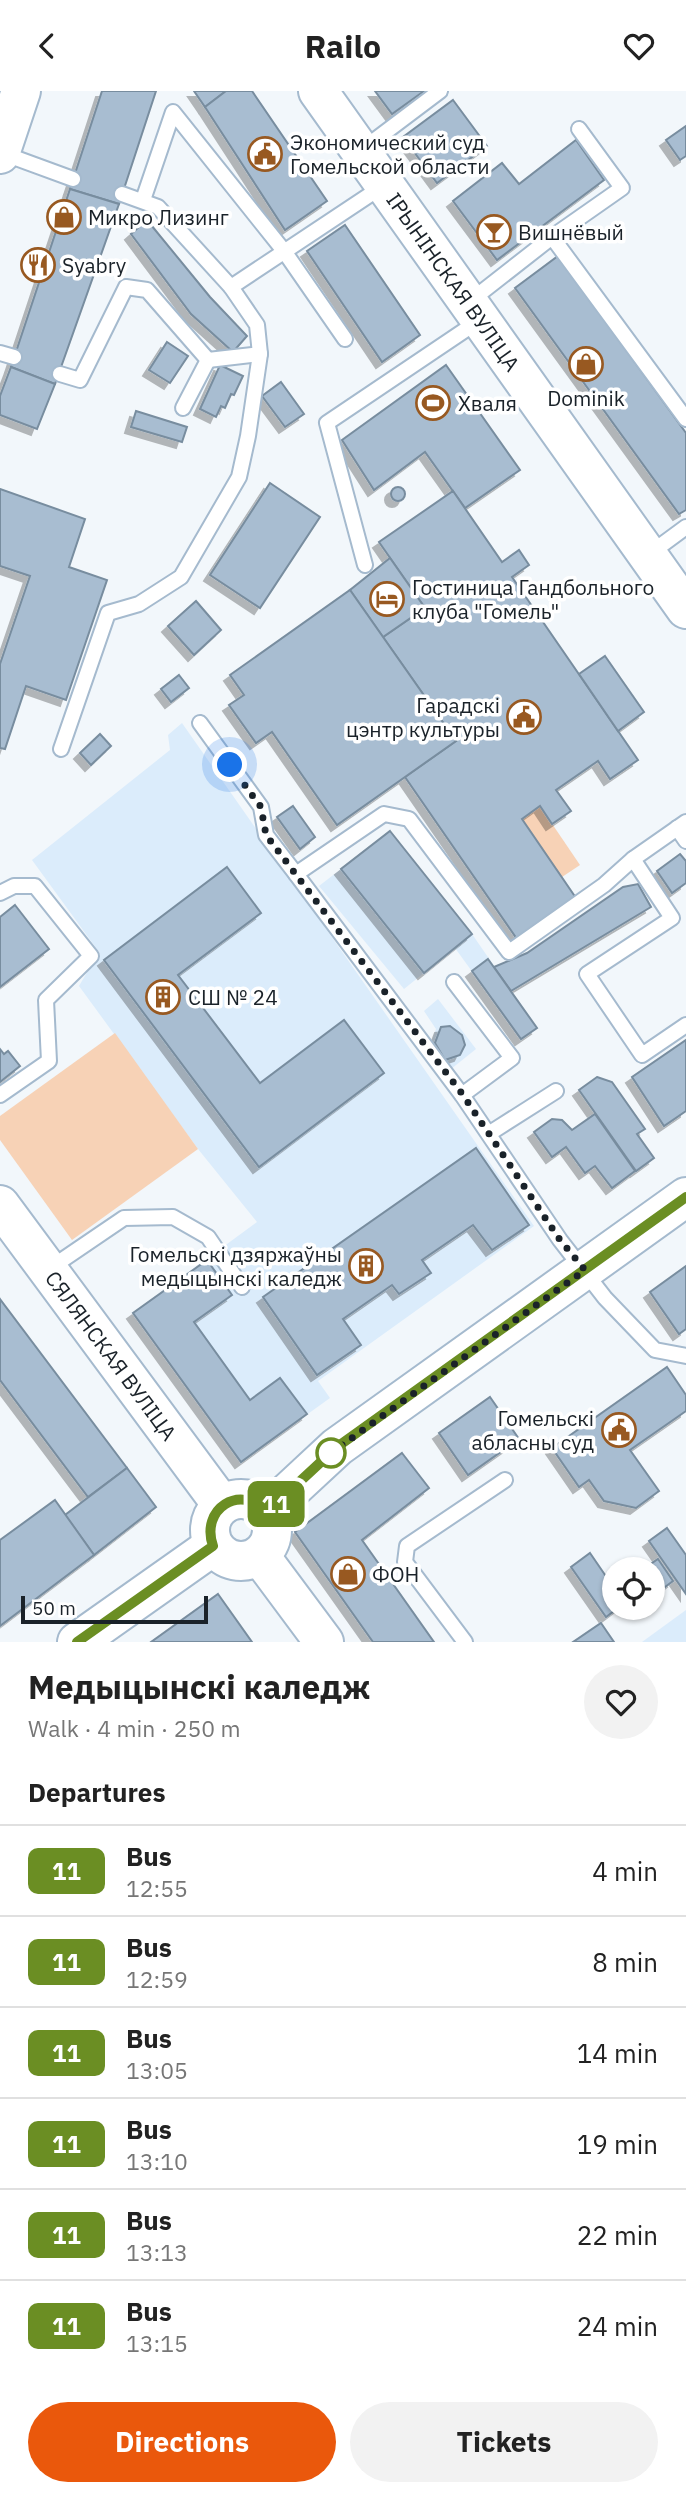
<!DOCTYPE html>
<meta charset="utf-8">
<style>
body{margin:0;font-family:"IBM Plex Sans",sans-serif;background:#f2f2f2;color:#222;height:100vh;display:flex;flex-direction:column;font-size:26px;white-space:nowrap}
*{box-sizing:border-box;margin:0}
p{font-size:23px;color:#767676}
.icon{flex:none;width:38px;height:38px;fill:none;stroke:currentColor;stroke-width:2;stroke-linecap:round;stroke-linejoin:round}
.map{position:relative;height:1551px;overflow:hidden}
.sheet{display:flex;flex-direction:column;background:#fff;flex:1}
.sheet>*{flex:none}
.badge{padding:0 14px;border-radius:10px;font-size:24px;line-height:46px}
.fabs{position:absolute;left:602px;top:1466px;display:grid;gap:14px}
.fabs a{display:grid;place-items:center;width:63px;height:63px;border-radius:50%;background:#fff;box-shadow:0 2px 5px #0004;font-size:35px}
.scale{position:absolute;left:21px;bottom:18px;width:187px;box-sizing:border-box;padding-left:7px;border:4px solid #1a2229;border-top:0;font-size:19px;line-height:24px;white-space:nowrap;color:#1a2229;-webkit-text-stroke:5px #fff;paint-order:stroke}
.you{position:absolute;width:35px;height:35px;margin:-18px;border:5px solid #fff;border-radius:50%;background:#1a73e8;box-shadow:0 0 0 10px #1a73e833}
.map>.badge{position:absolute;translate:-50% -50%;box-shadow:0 0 0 4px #fff}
h2{padding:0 28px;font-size:26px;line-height:63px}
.round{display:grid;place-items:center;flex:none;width:74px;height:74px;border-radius:37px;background:#f2f2f2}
.summary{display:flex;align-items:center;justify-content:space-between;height:119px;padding:0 28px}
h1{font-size:33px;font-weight:700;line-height:52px}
.button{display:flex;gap:14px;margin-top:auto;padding:14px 28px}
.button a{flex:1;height:80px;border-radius:42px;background:#ea580c;color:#fff;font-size:28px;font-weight:700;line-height:80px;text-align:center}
.button a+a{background:#f2f2f2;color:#222}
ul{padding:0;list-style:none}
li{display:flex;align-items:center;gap:21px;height:91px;padding:0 28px;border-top:2px solid #e0e0e0}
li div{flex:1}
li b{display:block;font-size:26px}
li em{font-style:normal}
li .badge{min-width:77px;font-weight:700;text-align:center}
header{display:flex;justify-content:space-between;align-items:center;height:91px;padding:0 28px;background:#fff;font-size:32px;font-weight:700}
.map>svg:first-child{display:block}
.built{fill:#dbecfb}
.green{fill:#f7d2b6}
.building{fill:#a8bdd1;stroke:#788d9f;stroke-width:2;filter:url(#shadow)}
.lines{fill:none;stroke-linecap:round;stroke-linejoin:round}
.lane-casing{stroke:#a5bace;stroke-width:18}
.secondary-casing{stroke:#a5bace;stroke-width:42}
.primary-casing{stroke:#a5bace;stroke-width:42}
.lane{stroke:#fff;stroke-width:14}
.secondary{stroke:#fff;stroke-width:38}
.primary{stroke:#fff;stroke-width:38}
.line-casing{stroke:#fff;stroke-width:16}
.line{stroke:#6b8e23;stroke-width:10}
.walk{stroke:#1a2229;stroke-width:7;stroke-dasharray:0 12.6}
.stop-dot{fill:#fff;stroke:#6b8e23;stroke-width:3.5}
.labels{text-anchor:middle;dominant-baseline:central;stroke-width:7;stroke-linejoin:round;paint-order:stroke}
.poi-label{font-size:21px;fill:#1a2229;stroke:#fff;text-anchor:start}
.street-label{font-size:21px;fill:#1a2229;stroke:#fff}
</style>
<header><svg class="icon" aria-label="back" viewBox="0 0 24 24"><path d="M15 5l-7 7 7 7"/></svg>Railo<svg class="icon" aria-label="heart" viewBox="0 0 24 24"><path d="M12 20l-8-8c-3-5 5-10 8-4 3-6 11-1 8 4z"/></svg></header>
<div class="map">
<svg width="686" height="1551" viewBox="0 0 686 1551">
<defs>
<filter id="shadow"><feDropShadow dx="-6" dy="6" stdDeviation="0" flood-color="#0004"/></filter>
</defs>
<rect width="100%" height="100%" fill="#f2f7fb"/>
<g class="built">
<polygon points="182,632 534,1135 318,1290 330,1307 241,1371 133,1222 257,1131 198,1058 79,895 99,861 32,769 170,659 168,644"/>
<polygon points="390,740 472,843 537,937 521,948 455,857 404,898 319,795"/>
<polygon points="438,908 476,958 451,978 431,952 436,938 424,920"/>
<polygon points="686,1519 686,1551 642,1551"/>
</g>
<g class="green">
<polygon points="540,715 580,774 562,786 522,728"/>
<polygon points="115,942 198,1058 72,1149 0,1049 0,1025"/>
</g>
<g class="building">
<polygon points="102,0 156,0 119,113 70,98"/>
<polygon points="194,0 226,0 205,16"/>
<polygon points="226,0 252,0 327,110 285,139 205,16"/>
<polygon points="375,0 424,0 392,23"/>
<polygon points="453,9 487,55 437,92 403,46"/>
<polygon points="686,35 686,65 680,69 666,49"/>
<polygon points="576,49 604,89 497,169 453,110 502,72 519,93"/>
<polygon points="70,98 119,113 55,293 11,276"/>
<polygon points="147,129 210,206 247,245 233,261 191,223 131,143"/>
<polygon points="345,134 420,244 382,271 307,160"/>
<polygon points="558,165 686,342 686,419 679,423 515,197"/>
<polygon points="167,251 188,265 170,292 149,279"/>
<polygon points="220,274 243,285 234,304 231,303 225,317 221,315 216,326 200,318"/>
<polygon points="446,274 520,379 465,417 425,361 374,399 342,349"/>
<polygon points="11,276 55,293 37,338 0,324 0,305"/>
<polygon points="281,291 304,323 285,336 262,305"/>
<polygon points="136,320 187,336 182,351 131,336"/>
<polygon points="270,392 320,426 260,517 210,484"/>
<circle cx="398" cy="403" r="7"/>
<polygon points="0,398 85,428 69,476 107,489 66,609 26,595 5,658 0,657 0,573 30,485 0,475"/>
<polygon points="453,400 502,471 519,459 529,474 512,486 638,669 610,688 598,670 556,699 571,720 552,733 540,715 522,728 576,807 517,848 405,686 456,650 383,546 425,517 379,451"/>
<polygon points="390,467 425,517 383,546 350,499"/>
<polygon points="350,499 456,650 337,734 272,641 256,652 229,614 244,604 230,584"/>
<polygon points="196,510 221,539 194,564 168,535"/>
<polygon points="605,565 644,621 618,640 579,583"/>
<polygon points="179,584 189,597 171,611 161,598"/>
<polygon points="100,643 111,655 91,674 80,662"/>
<polygon points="293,715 315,746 300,758 277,726"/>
<polygon points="390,740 472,843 424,882 341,778"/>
<polygon points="680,763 686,770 686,792 672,802 657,780"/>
<polygon points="227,776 261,822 178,884 260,992 344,929 384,982 259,1076 104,869"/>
<polygon points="638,793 651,816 511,900 494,876 527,862 623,796"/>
<polygon points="15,814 49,858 0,896 0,826"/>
<polygon points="488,868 537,937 521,948 472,880"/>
<polygon points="450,935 462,944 465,954 460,964 445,969 435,952 441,936"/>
<polygon points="686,949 686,1020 664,1035 632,986"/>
<polygon points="0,958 4,963 8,960 20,975 0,991"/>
<polygon points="597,986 612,991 645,1038 637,1043 654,1067 636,1080 579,999"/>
<polygon points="595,1023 635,1080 612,1097 595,1075 585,1082 566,1056 552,1066 534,1041 552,1028 562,1029 572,1039"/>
<polygon points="476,1057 529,1134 492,1159 473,1134 422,1169 431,1182 399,1203 392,1194 343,1228 361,1254 317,1284 263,1206"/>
<polygon points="207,1169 232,1204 194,1231 250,1309 280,1287 307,1323 241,1371 133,1222"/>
<polygon points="686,1175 686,1238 679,1243 650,1201"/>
<polygon points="0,1208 127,1377 88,1406 0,1289"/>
<polygon points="667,1276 686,1304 686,1320 630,1359 659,1400 636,1417 604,1410 589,1389 579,1396 552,1357"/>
<polygon points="490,1306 519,1348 468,1384 439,1342"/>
<polygon points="402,1362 429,1397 362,1449 434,1551 373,1551 295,1441"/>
<polygon points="127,1377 156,1416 94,1464 65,1424"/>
<polygon points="55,1409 94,1464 0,1535 0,1449"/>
<polygon points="667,1437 686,1464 686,1503 649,1450"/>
<polygon points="590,1462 614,1497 614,1517 618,1517 606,1526 571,1476"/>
<polygon points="658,1468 673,1490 653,1505 653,1479 642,1479"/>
<polygon points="218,1503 252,1551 151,1551"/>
<polygon points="601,1532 614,1551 573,1551"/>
</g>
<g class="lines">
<g class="lane-casing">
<g id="lane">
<polyline points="363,58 440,0"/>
<polyline points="2,62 73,88"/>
<polyline points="122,103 158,116 231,196"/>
<polyline points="143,109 173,21 284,160 345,248"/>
<polyline points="552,146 622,97 579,38"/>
<polyline points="469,211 552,146 686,328"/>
<polyline points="0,262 14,266"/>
<polyline points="208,269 260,263"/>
<polyline points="60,283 80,289 126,196 147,199 208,269"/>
<polyline points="183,317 208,269"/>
<polyline points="648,464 686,436"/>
<polyline points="365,474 327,332 480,229"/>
<polyline points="200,632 261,716 266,744 296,783 384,723 409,728 509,861 604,794 633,768"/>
<polyline points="61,658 108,522 139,513 181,486 239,386 248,345 260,263 257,234 231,196 383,95"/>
<polyline points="686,731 633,768 672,827 587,883 642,964 686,934"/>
<polyline points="677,737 686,750"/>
<polyline points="296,783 462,1004 560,1149 605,1207 655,1259 686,1265"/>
<polyline points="0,802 14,795 35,795 91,865 46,909 49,970 0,1004"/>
<polyline points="454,891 512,967 462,1004"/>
<polyline points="490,1042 556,1000"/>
<polyline points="49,1178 124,1127 173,1126 208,1146 242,1196"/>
<polyline points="465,1551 405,1471 407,1455 505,1389"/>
</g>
</g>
<g class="secondary-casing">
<g id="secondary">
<path id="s1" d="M318,0L686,518"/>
<path id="s2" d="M0,1114L222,1414"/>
<polyline points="260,1465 324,1551"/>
</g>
</g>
<g class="primary-casing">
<g id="primary">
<polyline points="0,63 21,0"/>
<circle cx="241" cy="1439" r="31"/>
<polyline points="267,1421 337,1356 686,1106"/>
<polyline points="77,1551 213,1455"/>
</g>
</g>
<use href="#lane" class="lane"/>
<use href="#secondary" class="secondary"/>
<use href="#primary" class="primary"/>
</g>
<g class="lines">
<g class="line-casing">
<path id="line" d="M77,1551L213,1455C200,1418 240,1392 267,1421L337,1356L686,1106"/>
</g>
<use href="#line" class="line"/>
<polyline class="walk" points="230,674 261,716 266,744 463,1004 560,1149 585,1179 331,1362"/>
</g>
<defs>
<g id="civic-ring" transform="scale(1.75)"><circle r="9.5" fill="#fff" stroke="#985921" stroke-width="1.5"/><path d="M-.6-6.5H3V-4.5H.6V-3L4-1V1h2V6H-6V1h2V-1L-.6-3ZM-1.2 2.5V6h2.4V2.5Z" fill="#985921"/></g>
<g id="shop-ring" transform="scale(1.75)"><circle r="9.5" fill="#fff" stroke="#985921" stroke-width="1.5"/><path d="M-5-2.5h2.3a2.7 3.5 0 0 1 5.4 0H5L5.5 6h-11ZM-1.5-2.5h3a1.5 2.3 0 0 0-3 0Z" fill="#985921"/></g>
<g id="bar-ring" transform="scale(1.75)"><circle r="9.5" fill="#fff" stroke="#985921" stroke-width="1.5"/><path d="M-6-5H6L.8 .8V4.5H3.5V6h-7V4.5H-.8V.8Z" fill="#985921"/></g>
<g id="restaurant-ring" transform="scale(1.75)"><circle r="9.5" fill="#fff" stroke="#985921" stroke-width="1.5"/><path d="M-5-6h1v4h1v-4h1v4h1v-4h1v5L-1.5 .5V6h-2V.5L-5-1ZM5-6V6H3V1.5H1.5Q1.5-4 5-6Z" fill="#985921"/></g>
<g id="stadium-ring" transform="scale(1.75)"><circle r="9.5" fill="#fff" stroke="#985921" stroke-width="1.5"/><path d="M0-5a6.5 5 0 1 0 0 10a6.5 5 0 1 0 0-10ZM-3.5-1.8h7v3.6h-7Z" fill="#985921"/></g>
<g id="hotel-ring" transform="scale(1.75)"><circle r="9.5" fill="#fff" stroke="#985921" stroke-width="1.5"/><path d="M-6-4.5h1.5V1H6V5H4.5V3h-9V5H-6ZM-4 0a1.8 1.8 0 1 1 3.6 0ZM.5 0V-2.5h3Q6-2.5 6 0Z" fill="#985921"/></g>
<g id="building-ring" transform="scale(1.75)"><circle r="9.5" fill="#fff" stroke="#985921" stroke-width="1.5"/><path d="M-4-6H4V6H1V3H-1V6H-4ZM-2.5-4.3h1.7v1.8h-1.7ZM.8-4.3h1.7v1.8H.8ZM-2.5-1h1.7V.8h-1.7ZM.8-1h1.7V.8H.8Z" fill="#985921"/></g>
</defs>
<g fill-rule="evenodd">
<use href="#civic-ring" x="265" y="63"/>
<use href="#shop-ring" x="64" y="126"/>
<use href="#bar-ring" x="494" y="141"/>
<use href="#restaurant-ring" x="38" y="174"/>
<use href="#shop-ring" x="586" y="273"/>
<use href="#stadium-ring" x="433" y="312"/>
<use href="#hotel-ring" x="387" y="508"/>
<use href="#civic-ring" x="524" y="626"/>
<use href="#building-ring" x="163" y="906"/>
<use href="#building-ring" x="366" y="1175"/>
<use href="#civic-ring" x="619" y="1339"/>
<use href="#shop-ring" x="348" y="1483"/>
</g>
<circle class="stop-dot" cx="331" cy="1362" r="14"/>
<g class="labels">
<g class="poi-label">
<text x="290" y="51">Экономический суд<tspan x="290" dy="24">Гомельской области</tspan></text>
<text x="88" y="126">Микро Лизинг</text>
<text x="518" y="141">Вишнёвый</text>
<text x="62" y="174">Syabry</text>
<text x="586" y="307" text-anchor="middle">Dominik</text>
<text x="458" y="312">Хваля</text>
<text x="412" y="496">Гостиница Гандбольного<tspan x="412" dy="24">клуба "Гомель"</tspan></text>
<text x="500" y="614" text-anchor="end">Гарадскі<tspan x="500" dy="24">цэнтр культуры</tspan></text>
<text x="188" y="906">СШ № 24</text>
<text x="342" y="1163" text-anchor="end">Гомельскі дзяржаўны<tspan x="342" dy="24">медыцынскі каледж</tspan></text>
<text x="594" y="1327" text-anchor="end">Гомельскі<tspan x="594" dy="24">абласны суд</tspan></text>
<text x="372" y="1483">ФОН</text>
</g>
<g class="street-label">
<text stroke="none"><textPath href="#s1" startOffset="234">ІРЫНІНСКАЯ ВУЛІЦА</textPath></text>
<text stroke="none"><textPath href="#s2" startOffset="187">СЯЛЯНСКАЯ ВУЛІЦА</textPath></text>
</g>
</g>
</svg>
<div class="fabs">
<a><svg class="icon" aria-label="locate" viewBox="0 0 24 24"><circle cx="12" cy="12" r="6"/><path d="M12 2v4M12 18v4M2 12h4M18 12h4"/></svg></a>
</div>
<div class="scale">50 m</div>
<div class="you" style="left:230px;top:674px"></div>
<b class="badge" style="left:276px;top:1413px;background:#6b8e23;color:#fff">11</b>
</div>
<section class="sheet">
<div class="summary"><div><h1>Медыцынскі каледж</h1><p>Walk · 4 min · 250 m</p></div><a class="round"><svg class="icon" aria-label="heart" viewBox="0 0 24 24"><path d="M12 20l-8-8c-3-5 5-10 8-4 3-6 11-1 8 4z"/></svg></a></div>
<h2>Departures</h2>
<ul>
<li><span class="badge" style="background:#6b8e23;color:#fff">11</span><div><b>Bus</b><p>12:55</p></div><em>4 min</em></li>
<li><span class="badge" style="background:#6b8e23;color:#fff">11</span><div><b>Bus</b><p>12:59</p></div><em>8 min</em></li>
<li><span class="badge" style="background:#6b8e23;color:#fff">11</span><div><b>Bus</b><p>13:05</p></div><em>14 min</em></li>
<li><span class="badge" style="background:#6b8e23;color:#fff">11</span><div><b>Bus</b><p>13:10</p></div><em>19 min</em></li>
<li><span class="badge" style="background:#6b8e23;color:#fff">11</span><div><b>Bus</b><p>13:13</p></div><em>22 min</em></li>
<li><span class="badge" style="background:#6b8e23;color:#fff">11</span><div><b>Bus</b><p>13:15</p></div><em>24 min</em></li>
</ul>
<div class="button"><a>Directions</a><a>Tickets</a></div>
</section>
